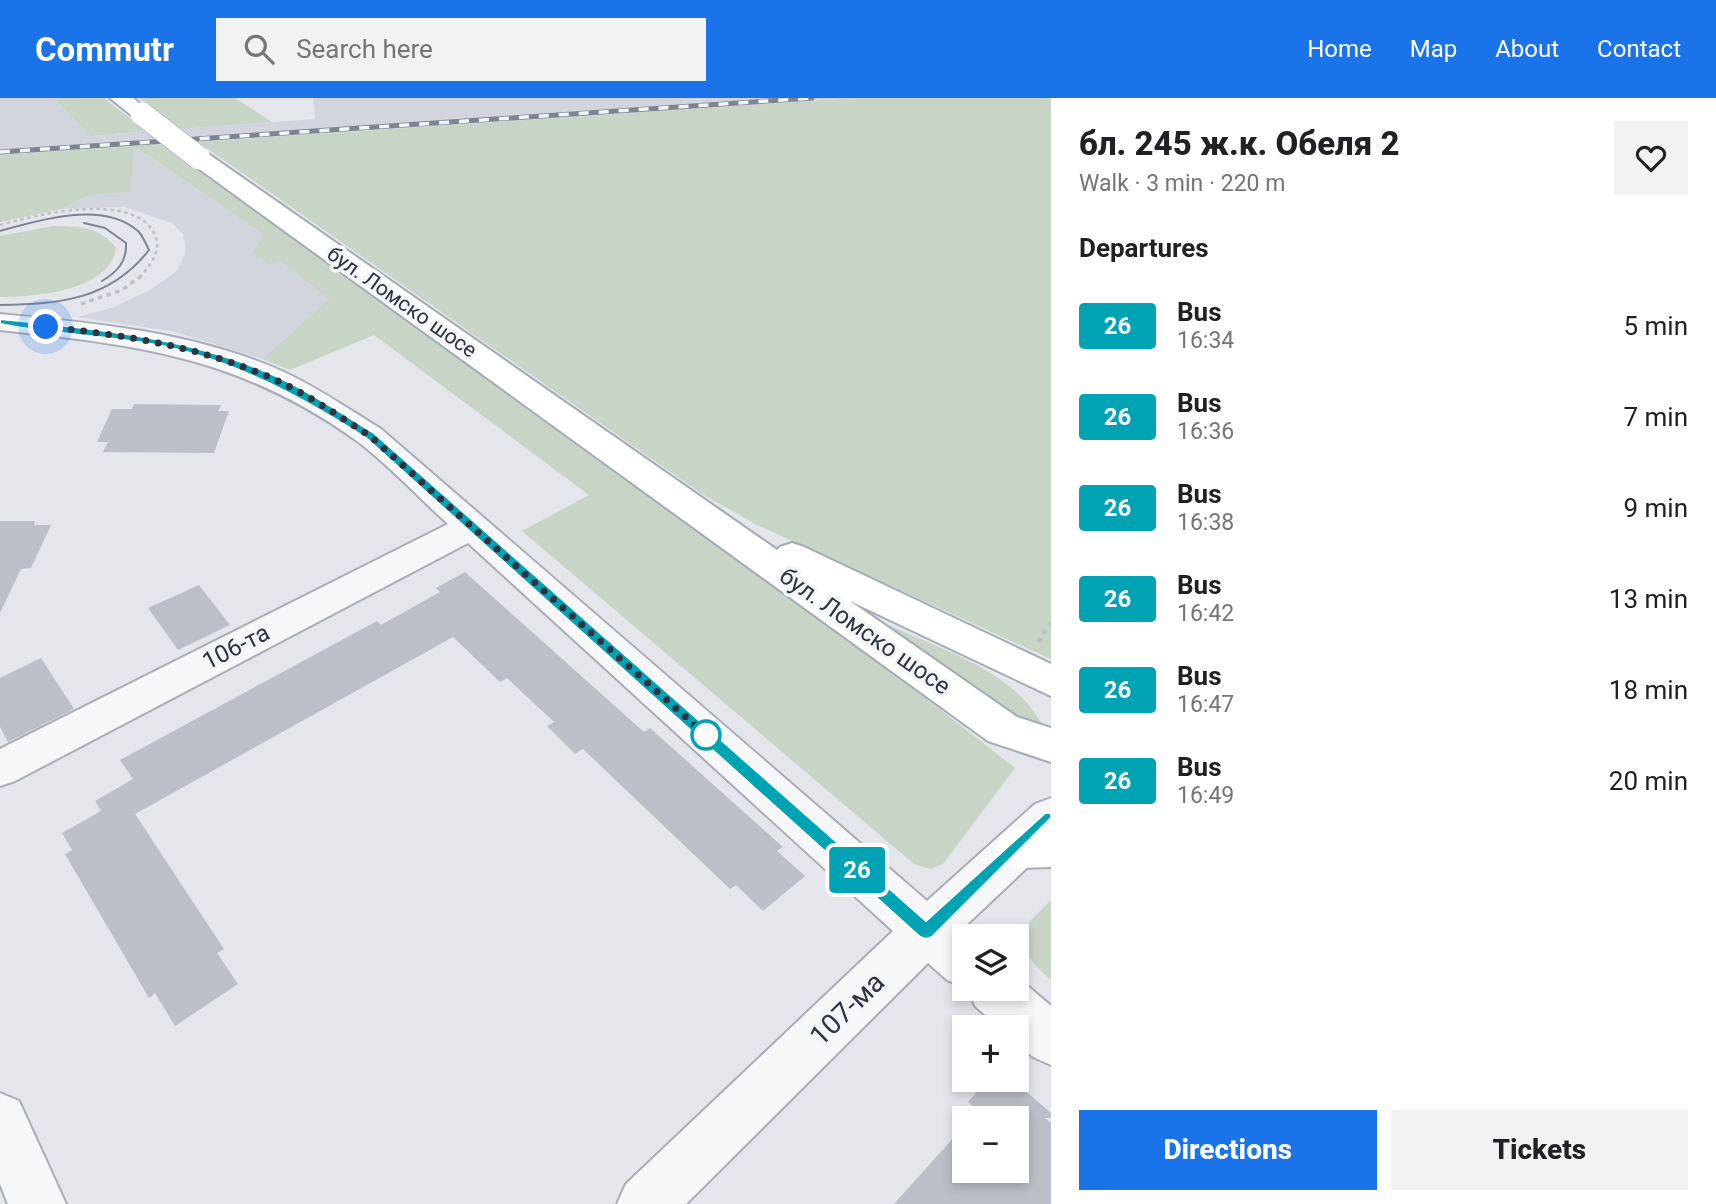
<!DOCTYPE html>
<meta charset="utf-8">
<style>
body{margin:0;font-family:Roboto,sans-serif;background:#f2f2f2;color:#202124;height:100vh;display:flex;flex-direction:column;font-size:26px;white-space:nowrap}
*{box-sizing:border-box;margin:0}
p{font-size:23px;color:#757577}
.icon{flex:none;width:38px;height:38px;fill:none;stroke:currentColor;stroke-width:2;stroke-linecap:round;stroke-linejoin:round}
.map{position:relative;flex:1;overflow:hidden}
.sheet{display:flex;flex-direction:column;background:#fff;width:665px}
.sheet>*{flex:none}
.badge{padding:0 14px;border-radius:5px;font-size:24px;line-height:46px}
.buttons{position:absolute;left:952px;top:826px;display:grid;gap:14px}
.buttons a{display:grid;place-items:center;width:77px;height:77px;border-radius:0px;background:#fff;box-shadow:0 4px 10px #0003;font-size:35px}
.you{position:absolute;width:35px;height:35px;margin:-18px;border:5px solid #fff;border-radius:50%;background:#1a73e8;box-shadow:0 0 0 10px #1a73e833}
.map>.badge{position:absolute;translate:-50% -50%;box-shadow:0 0 0 4px #fff}
h2{padding:0 28px;font-size:26px;line-height:63px}
.round{display:grid;place-items:center;flex:none;width:74px;height:74px;border-radius:0px;background:#f2f2f2}
.head{display:flex;align-items:center;justify-content:space-between;height:119px;padding:0 28px}
h1{font-size:33px;font-weight:800;line-height:52px}
.action{display:flex;gap:14px;margin-top:auto;padding:14px 28px}
.action a{flex:1;height:80px;border-radius:0px;background:#1a73e8;color:#fff;font-size:28px;font-weight:800;line-height:80px;text-align:center}
.action a+a{background:#f2f2f2;color:#202124}
ul{padding:0;list-style:none}
li{display:flex;align-items:center;gap:21px;height:91px;padding:0 28px}
li div{flex:1}
li b{display:block;font-size:26px}
li em{font-style:normal}
li .badge{min-width:77px;font-weight:700;text-align:center}
header{display:flex;align-items:center;gap:42px;box-sizing:border-box;height:98px;padding:0 35px;background:#1a73e8;color:#fff}
header strong{font-size:33px}
nav{display:flex;gap:38px;margin-inline-start:auto;font-size:24px}
.search{width:490px;height:63px;background:#f2f2f2;display:flex;align-items:center;gap:18px;box-sizing:border-box;padding:0 24px;border-radius:0px;color:#757577;font-size:26px}
main{display:flex;flex:1;min-height:0}
.map>svg:first-child{display:block}
.built{fill:#d2d5dd}
.green{fill:#c8d4c6}
.building{fill:#bcbfc7}
.lines{fill:none;stroke-linecap:round;stroke-linejoin:round}
.minor-casing{stroke:#a9adb5;stroke-width:4}
.major-casing{stroke:#a4aab6;stroke-width:4}
.path-far2{stroke:#bec0c6;stroke-width:2.5;stroke-dasharray:3.5 3.5;stroke-linecap:butt}
.path-far1{stroke:#bec0c6;stroke-width:3.5;stroke-dasharray:4.5 4.5;stroke-linecap:butt}
.path{stroke:#bec0c6;stroke-width:4.5;stroke-dasharray:5 5;stroke-linecap:butt}
.minor{fill:#f7f7f9;fill-rule:evenodd}
.major{fill:#fff;fill-rule:evenodd}
.tram{stroke:#7f8493;stroke-width:2}
.rail-casing{stroke:#7f8493;stroke-width:5}
.rail{stroke:#f4f5f8;stroke-width:3.5;stroke-dasharray:10;stroke-linecap:butt}
.major-bridge-casing{stroke:#a4aab6;stroke-width:24;stroke-linecap:butt}
.major-bridge{stroke:#fff;stroke-width:23}
.line{fill:#00a3b4;stroke:#fff;stroke-width:2}
.walk{stroke:#2d3342;stroke-width:7;stroke-dasharray:0 12.6}
.stop-dot{fill:#fff;stroke:#00a3b4;stroke-width:3.5}
.labels{text-anchor:middle;dominant-baseline:central;stroke-width:7;stroke-linejoin:round;paint-order:stroke}
.far-street-label{font-size:21px;fill:#2d3342;stroke:#f4f5f8}
.street-label{font-size:24px;fill:#2d3342;stroke:#f4f5f8}
.near-street-label{font-size:28px;fill:#2d3342;stroke:#f4f5f8}
</style>
<header>
<strong>Commutr</strong>
<div class="search"><svg class="icon" aria-label="search" viewBox="0 0 24 24"><circle cx="10" cy="10" r="6"/><path d="M15 15l6 6"/></svg>Search here</div>
<nav><a>Home</a><a>Map</a><a>About</a><a>Contact</a></nav>
</header>
<main>
<div class="map">
<svg width="1051" height="1106" viewBox="0 0 1051 1106">
<rect width="100%" height="100%" fill="#e4e6eb"/>
<g class="built">
<polygon points="0,0 54,0 92,38 147,33 164,46 135,49 263,136 253,154 268,167 281,164 329,201 262,261 176,234 78,219 114,209 150,192 177,173 186,152 183,136 172,125 125,109 62,111 89,97 131,94 133,48 0,57"/>
<polygon points="313,0 854,0 198,44 179,31 315,21"/>
</g>
<g class="green">
<polygon points="54,0 104,0 147,33 91,38"/>
<polygon points="139,0 235,0 272,24 179,31"/>
<polygon points="854,0 1051,0 1051,561 757,427 702,396 198,44"/>
<polygon points="164,46 826,522 1015,670 943,766 930,771 914,766 522,433 589,397 374,237 290,272 262,261 329,201 281,164 268,167 253,154 263,136 134,48 131,94 89,97 62,111 0,124 0,57"/>
<path d="M53,128C79,128 100,129 116,150C110,193 34,199 0,199V138Z"/>
<path d="M878,524L891,528C945,553 1014,573 1043,628L1016,621Z"/>
<path d="M1051,802V882C1032,866 1024,857 1021,832Z"/>
</g>
<g class="building">
<polygon points="134,306 221,307 218,313 229,313 214,355 103,354 108,344 97,344 112,311 132,311"/>
<polygon points="0,423 35,423 34,427 51,427 31,470 21,471 0,515"/>
<polygon points="465,474 644,634 650,630 783,749 777,753 805,778 763,813 736,787 730,791 583,651 575,656 547,628 554,624 507,580 500,584 453,539 135,716 224,851 217,855 238,886 175,928 155,895 149,900 65,756 72,752 62,735 101,713 95,703 133,681 120,662 377,523 381,527 440,494 436,490"/>
<polygon points="199,487 230,527 178,552 148,510"/>
<polygon points="41,560 74,611 8,644 0,629 0,580"/>
<polygon points="988,982 1013,982 1051,1015 1051,1020 1045,1020 1051,1025 1051,1106 894,1106 964,1028 964,1073 1017,1073 1017,1020 985,1020 968,1004"/>
</g>
<g class="lines">
<g class="minor-casing">
<g id="minor">
<path d="M0,216C95,225 195,234 284,274C318,290 349,311 381,331L927,803L1035,706L1051,700V747L961,832L968,838H964V889L947,882L928,865L686,1106H617L626,1086L893,833L468,445L15,683L0,688V651L448,426C418,399 389,367 357,343C240,259 139,247 0,232Z"/>
<polygon points="1017,879 1051,908 1051,967 1033,959 1017,945 1017,929 999,929 975,908 968,891 1017,891"/>
<polygon points="0,995 19,1003 66,1106 8,1106 0,1086"/>
</g>
</g>
<g class="major-casing">
<g id="major">
<polygon points="110,0 133,0 152,16 149,20 135,20"/>
<polygon points="199,53 207,55 777,452 780,449 792,445 804,449 1051,566 1051,598 850,503 1017,619 1051,630 1051,664 988,643 191,65 188,60 191,55"/>
<polygon points="1051,729 1051,769 1018,770 1002,764 995,750 1002,736 1018,730"/>
</g>
</g>
<path class="path-far2" d="M0,127C35,117 135,92 155,137C162,153 150,168 139,180"/>
<polyline class="path-far1" points="81,206 122,192 141,178"/>
<polyline class="path" points="1038,544 1051,524"/>
<use href="#minor" class="minor"/>
<use href="#major" class="major"/>
<g class="tram">
<path d="M84,125L105,130L126,145C127,164 117,174 102,183"/>
<path d="M0,133C39,122 103,102 138,133C143,138 146,146 149,152C110,202 60,206 0,207"/>
</g>
<g class="rail-casing">
<polyline id="rail" points="0,54 812,0"/>
</g>
<use href="#rail" class="rail"/>
<g class="major-bridge-casing">
<polyline id="major-bridge" points="142,16 199,60"/>
</g>
<use href="#major-bridge" class="major-bridge"/>
</g>
<path class="line" d="M0,221C88,230 180,238 262,272C302,288 338,313 374,335L926,823L1045,715H1051V720L932,839L926,841L920,839L366,340C303,300 241,266 167,249C111,237 53,237 0,226Z"/>
<g class="lines">
<path class="walk" d="M46,229C118,236 190,247 257,274C297,289 334,315 370,338L706,637"/>
</g>
<circle class="stop-dot" cx="706" cy="637" r="14"/>
<g class="labels">
<g class="far-street-label">
<text transform="translate(402 204) rotate(35)">бул. Ломско шосе</text>
</g>
<g class="street-label">
<text transform="translate(865 533) rotate(35)">бул. Ломско шосе</text>
<text transform="translate(236 549) rotate(-27)">106-та</text>
</g>
<g class="near-street-label">
<text transform="translate(847 911) rotate(-44)">107-ма</text>
</g>
</g>
</svg>
<div class="buttons">
<a><svg class="icon" aria-label="layers" viewBox="0 0 24 24"><path d="M12 4l9 5-9 5-9-5zM3 14l9 5 9-5"/></svg></a>
<a>+</a>
<a>−</a>
</div>
<div class="you" style="left:46px;top:229px"></div>
<b class="badge" style="left:857px;top:772px;background:#00a3b4;color:#fff">26</b>
</div>
<section class="sheet">
<div class="head"><div><h1>бл. 245 ж.к. Обеля 2</h1><p>Walk · 3 min · 220 m</p></div><a class="round"><svg class="icon" aria-label="heart" viewBox="0 0 24 24"><path d="M12 20l-8-8c-3-5 5-10 8-4 3-6 11-1 8 4z"/></svg></a></div>
<h2>Departures</h2>
<ul>
<li><span class="badge" style="background:#00a3b4;color:#fff">26</span><div><b>Bus</b><p>16:34</p></div><em>5 min</em></li>
<li><span class="badge" style="background:#00a3b4;color:#fff">26</span><div><b>Bus</b><p>16:36</p></div><em>7 min</em></li>
<li><span class="badge" style="background:#00a3b4;color:#fff">26</span><div><b>Bus</b><p>16:38</p></div><em>9 min</em></li>
<li><span class="badge" style="background:#00a3b4;color:#fff">26</span><div><b>Bus</b><p>16:42</p></div><em>13 min</em></li>
<li><span class="badge" style="background:#00a3b4;color:#fff">26</span><div><b>Bus</b><p>16:47</p></div><em>18 min</em></li>
<li><span class="badge" style="background:#00a3b4;color:#fff">26</span><div><b>Bus</b><p>16:49</p></div><em>20 min</em></li>
</ul>
<div class="action"><a>Directions</a><a>Tickets</a></div>
</section>
</main>
